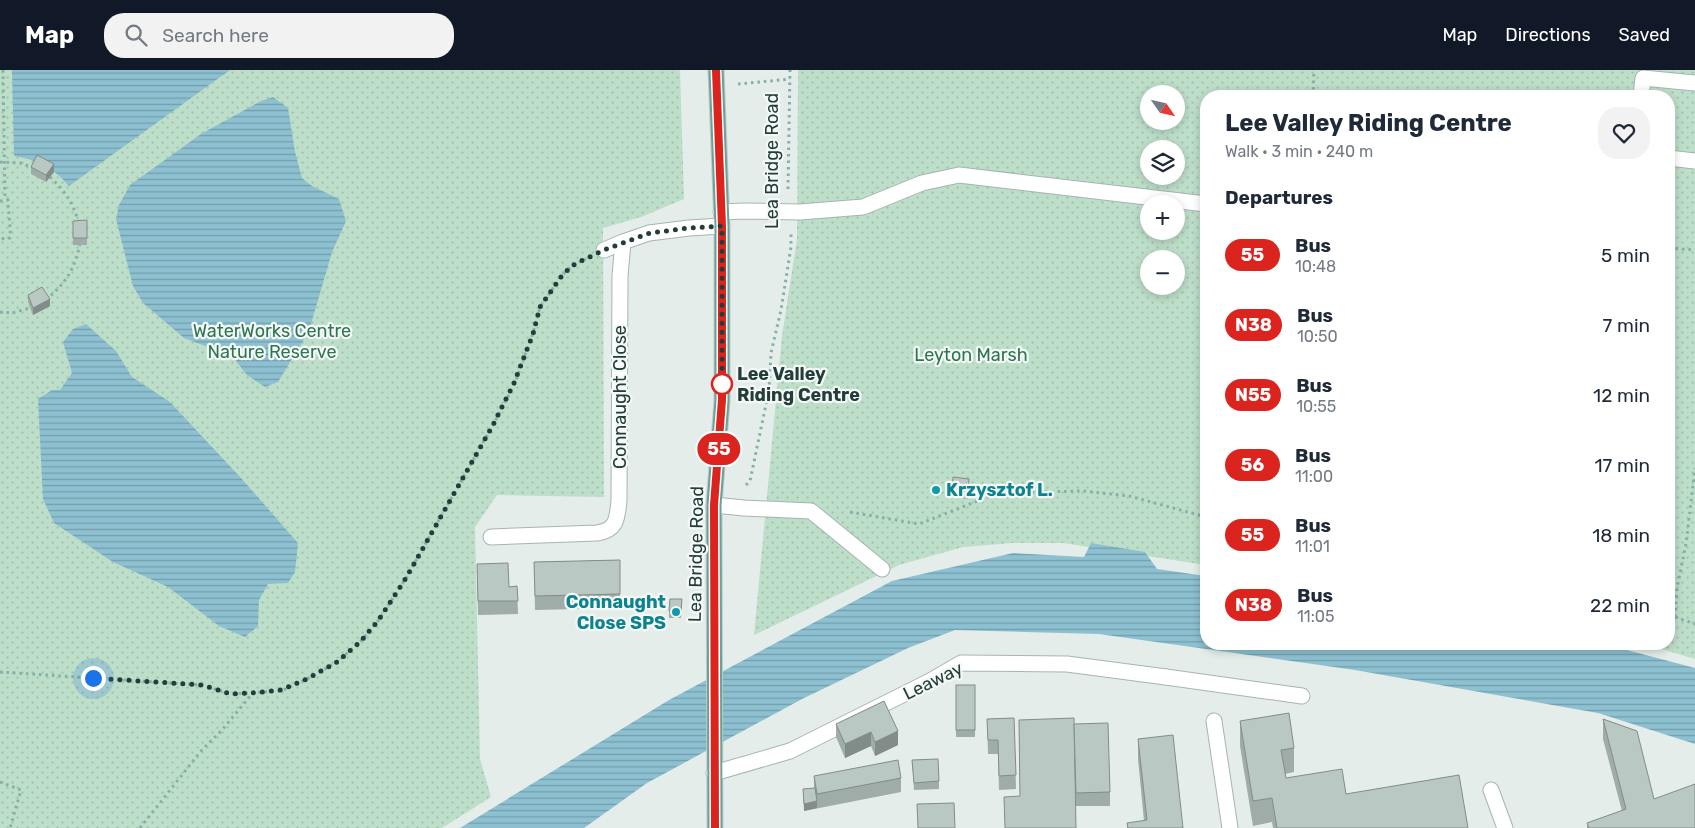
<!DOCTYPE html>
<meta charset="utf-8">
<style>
body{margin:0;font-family:Rubik,sans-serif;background:#f2f2f3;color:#1f2937;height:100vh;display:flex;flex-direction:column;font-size:19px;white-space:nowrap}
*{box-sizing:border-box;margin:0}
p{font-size:16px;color:#747a83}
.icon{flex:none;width:28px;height:28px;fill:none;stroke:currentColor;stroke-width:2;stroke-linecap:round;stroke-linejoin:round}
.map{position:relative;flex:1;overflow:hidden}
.panel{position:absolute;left:1200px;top:20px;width:475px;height:560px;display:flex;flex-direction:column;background:#fff;border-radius:20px;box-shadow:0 2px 8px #0003}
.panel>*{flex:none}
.badge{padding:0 10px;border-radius:16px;font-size:18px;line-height:32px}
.needle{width:32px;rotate:124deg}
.controls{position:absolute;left:1140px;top:15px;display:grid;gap:10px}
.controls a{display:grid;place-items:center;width:45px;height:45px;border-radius:50%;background:#fff;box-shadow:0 2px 8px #0003;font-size:25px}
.you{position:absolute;width:25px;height:25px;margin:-12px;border:4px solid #fff;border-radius:50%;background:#1a73e8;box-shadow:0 0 0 8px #1a73e833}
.map>.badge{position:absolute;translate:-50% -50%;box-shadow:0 0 0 2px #fff}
h2{padding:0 25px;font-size:19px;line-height:45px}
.round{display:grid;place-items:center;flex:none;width:52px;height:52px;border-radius:20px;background:#f2f2f3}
.overview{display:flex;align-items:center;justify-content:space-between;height:85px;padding:0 25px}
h1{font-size:24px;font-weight:700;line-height:38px}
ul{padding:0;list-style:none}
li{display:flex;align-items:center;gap:15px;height:70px;padding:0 25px}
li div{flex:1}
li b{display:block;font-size:19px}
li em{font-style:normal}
li .badge{min-width:55px;font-weight:700;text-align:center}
header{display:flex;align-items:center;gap:30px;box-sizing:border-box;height:70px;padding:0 25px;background:#111827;color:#fff}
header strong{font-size:24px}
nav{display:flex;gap:28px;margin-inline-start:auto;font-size:18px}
.search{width:350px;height:45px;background:#f2f2f3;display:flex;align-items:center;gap:12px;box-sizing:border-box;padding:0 18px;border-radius:20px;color:#747a83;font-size:19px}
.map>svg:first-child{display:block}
.park{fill:url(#park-dots);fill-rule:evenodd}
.water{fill:url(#water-rules)}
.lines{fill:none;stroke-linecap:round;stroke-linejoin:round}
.service-casing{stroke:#a6b5b2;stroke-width:17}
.minor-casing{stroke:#a6b5b2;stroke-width:17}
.primary-casing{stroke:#c1c9c8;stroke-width:17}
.path{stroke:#84b0a7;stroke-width:3;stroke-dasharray:2.5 4;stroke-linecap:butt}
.service{stroke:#fff;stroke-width:15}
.minor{stroke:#fff;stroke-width:15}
.primary{stroke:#69a299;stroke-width:15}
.wall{fill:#9faca8}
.shaded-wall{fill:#828c88}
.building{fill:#b9c8c3;stroke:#828c88}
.line-casing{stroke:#fff;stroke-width:11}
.line{stroke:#dc241f;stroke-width:8}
.walk{stroke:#233e3a;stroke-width:5;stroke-dasharray:0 9}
.stop-dot{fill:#fff;stroke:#dc241f;stroke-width:2.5}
.culture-dot{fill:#0f9aa8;stroke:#f4f9f7;stroke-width:2}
.labels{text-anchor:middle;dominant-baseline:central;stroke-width:4.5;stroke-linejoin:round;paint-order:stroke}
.street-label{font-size:18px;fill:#233e3a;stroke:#f4f9f7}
.park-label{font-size:18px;fill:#2e7550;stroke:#f4f9f7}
.stop-label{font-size:18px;font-weight:bold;fill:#233e3a;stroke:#f4f9f7;text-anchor:start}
.culture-label{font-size:18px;font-weight:bold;fill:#0d838f;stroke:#f4f9f7;text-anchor:start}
</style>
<header>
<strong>Map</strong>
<div class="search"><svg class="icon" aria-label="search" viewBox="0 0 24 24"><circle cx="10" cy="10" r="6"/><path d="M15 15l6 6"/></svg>Search here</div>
<nav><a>Map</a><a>Directions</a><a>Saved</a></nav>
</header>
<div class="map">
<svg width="1695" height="758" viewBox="0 0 1695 758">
<defs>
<pattern id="park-dots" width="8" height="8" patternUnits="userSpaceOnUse" patternTransform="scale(1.25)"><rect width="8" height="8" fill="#bddec9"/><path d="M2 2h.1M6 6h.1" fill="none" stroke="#a2c0ad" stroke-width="1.8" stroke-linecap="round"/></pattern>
<pattern id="water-rules" width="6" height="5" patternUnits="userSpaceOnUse" patternTransform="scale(1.25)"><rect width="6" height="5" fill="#8dc0d1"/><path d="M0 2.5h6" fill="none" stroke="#739dab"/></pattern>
</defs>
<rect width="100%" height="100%" fill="#e4edea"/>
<g class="park">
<polygon points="0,0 680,0 684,129 641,147 603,158 604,427 497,425 475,457 480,689 491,727 442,758 0,758"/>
<path d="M798,0H1695V589L1645,574H1669V26H1206V495L1063,473H1013L963,477L899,495L754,565L782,266L797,169ZM1149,24H1176V51H1149ZM1149,79H1176V106H1149ZM1149,134H1176V161H1149ZM1149,189H1176V216H1149Z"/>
</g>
<g class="water">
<path d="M12,0H230L69,116C55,99 36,89 14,86Z"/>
<polygon points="273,27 288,38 295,82 302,108 312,116 339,129 346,151 332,182 309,261 278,312 265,317 247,305 232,286 184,268 143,233 133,216 116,149 119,135 130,115 201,64 261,31"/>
<polygon points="86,254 116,281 132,307 170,332 241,408 298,473 295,502 288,513 268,514 259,530 258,556 245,567 219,556 168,517 113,492 54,453 43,429 38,329 52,320 60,320 72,303 63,272 73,259"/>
<polygon points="1091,473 1145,482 1157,499 1206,506 1206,574 1604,574 1695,598 1695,674 1598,643 1355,600 1099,564 955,560 908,578 802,629 647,713 584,758 460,758 669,630 892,511 1013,483 1084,487"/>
</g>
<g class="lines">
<g class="service-casing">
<g id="service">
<polyline points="1641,26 1643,8 1695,13"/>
<polyline points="1669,88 1695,91"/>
<polyline points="721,142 744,141 800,142 863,137 922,113 959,105 1206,134"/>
<polyline points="604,180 623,172"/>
<polyline points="714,435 744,438 811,441 882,499"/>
<polyline points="1166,607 1302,626"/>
<polyline points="1214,651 1230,758"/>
<polyline points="1491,720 1505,758"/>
</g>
</g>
<g class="minor-casing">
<g id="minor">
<path d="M491,467L597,463C617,460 617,449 619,431L620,206L623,172L649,163L689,158L722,156"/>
<polyline points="714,703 790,681 930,611 961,593 1067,594 1166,607"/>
</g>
</g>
<g class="primary-casing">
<polyline id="primary" points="715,758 714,435 722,331 722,156 716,0"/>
</g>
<g class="path">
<polyline points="3,0 5,130"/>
<polyline points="738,14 790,9"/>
<polyline points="1313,26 1314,0"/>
<polyline points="0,92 20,93 34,98"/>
<path d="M50,107C66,122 73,133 79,154"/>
<polyline points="788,119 790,0"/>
<path d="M0,131L8,130C8,143 11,155 10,168L0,169"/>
<polyline points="1669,178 1695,180"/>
<path d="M46,230C67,211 73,202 80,175"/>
<polyline points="0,242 12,243 30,238"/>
<polyline points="746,415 750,411 769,320 771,283 781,240 791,177 791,163"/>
<polyline points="850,442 919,454 998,423 1083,421 1129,426 1206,447"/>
<polyline points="1669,545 1695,554"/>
<polyline points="1675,547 1677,518 1686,474 1695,398"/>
<polyline points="0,602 202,615 231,624 281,621 307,609 337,592 360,572 378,551 406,508 493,355 515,313 533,263 540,237 563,204 575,194 586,189"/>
<polyline points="0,712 21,720 10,758"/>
<polyline points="140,758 201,681 222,660 252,624"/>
</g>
<use href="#service" class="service"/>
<use href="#minor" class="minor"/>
<use href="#primary" class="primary"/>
</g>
<g class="wall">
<polygon points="31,97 54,102 46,112 31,104"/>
<polygon points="87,150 87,175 73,175 73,151"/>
<polygon points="28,225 50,236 33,245 28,232"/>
<polygon points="969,416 968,429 952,427 952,420"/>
<polygon points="620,490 620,538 535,540 534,492"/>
<polygon points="477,494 509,517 517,516 518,544 478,545"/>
<polygon points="682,529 681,548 669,548 669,541"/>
<rect x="956" y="615" width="19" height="52"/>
<polygon points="1014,648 1016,719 999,720 998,684 988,684 987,649"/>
<polygon points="1603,649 1654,729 1695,758 1587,758 1587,753 1622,741 1603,669"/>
<polygon points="1019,650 1074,654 1110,722 1110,736 1076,736 1020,726"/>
<polygon points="1240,651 1294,678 1294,702 1285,704 1286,708 1468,758 1273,758 1272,752 1253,756 1240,676"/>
<polygon points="836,654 898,661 898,675 875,686 871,676 845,688 836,667"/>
<polygon points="1138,669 1183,758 1127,758 1127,753 1144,751 1138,689"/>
<polygon points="912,690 939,711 939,719 914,720"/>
<polygon points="814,706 901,708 901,722 804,741 803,719 814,718"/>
</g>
<g class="shaded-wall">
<polygon points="54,94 54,102 46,112 46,105"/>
<polygon points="50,229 50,236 33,245 33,238"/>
<polygon points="898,661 898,675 875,686 875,672"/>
<polygon points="871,662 871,676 845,688 845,674"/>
<polygon points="817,731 817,738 804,741 804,734"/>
</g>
<g class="building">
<polygon points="37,85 54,94 46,105 31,97"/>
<polygon points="87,150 87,168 73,168 73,151"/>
<polygon points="42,217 50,229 33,238 28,225"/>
<polygon points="953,407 969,409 968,422 952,420"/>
<polygon points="620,490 620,524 535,526 534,492"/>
<polygon points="508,493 509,517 517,516 518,531 478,531 477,494"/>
<polygon points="670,529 682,529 681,541 669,541"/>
<rect x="956" y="615" width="19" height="45"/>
<polygon points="884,631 898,661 875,672 871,662 845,674 836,654"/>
<polygon points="1289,643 1294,678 1281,680 1286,708 1342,699 1346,724 1459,705 1468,758 1277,758 1272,728 1253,731 1240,651"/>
<polygon points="1014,648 1016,705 999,706 998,670 988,670 987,649"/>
<polygon points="1074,648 1076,758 1005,758 1004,727 1020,726 1019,650"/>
<polygon points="1603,649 1637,661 1654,729 1695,714 1695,758 1589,758 1587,753 1626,739"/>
<polygon points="1108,653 1110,722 1076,723 1074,654"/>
<polygon points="1173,665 1183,758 1128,758 1127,753 1147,750 1138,669"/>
<polygon points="938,689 939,711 914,713 912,690"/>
<polygon points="898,690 901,708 817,724 814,706"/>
<polygon points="815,718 817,731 804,734 803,719"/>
<polygon points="954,733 955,758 918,758 917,734"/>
</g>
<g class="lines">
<g class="line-casing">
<polyline id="line" points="715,758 714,435 722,330 722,156 716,0"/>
</g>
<use href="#line" class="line"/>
<polyline class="walk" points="93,608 202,615 231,624 252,623 281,620 307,609 337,592 360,572 378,551 406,508 493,355 514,313 533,264 540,237 563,204 575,194 604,180 650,163 689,158 722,156 722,314"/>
</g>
<circle class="stop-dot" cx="722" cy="314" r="10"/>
<g class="culture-dot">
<circle cx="936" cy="420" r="5"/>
<circle cx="676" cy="542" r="5"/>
</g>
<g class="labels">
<g class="street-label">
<text transform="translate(772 91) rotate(-90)">Lea Bridge Road</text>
<text transform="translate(620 327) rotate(-90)">Connaught Close</text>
<text transform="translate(696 484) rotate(-89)">Lea Bridge Road</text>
<text transform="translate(933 611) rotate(-26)">Leaway</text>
</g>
<g class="park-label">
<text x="272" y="261">WaterWorks Centre<tspan x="272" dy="21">Nature Reserve</tspan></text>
<text x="971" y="285">Leyton Marsh</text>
</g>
<g class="stop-label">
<text x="737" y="304">Lee Valley<tspan x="737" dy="21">Riding Centre</tspan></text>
</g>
<g class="culture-label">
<text x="946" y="420">Krzysztof L.</text>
<text x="666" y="532" text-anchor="end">Connaught<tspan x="666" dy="21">Close SPS</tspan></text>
</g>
</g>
</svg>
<div class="controls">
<a><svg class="needle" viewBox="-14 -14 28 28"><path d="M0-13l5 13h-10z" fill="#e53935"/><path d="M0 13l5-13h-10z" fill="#747a83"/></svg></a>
<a><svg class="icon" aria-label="layers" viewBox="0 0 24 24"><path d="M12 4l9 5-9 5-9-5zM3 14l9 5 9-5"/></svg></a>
<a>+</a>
<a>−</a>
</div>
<div class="you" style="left:93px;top:608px"></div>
<b class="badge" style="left:719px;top:379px;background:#dc241f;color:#fff">55</b>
<section class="panel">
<div class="overview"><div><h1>Lee Valley Riding Centre</h1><p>Walk · 3 min · 240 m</p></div><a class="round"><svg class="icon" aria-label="heart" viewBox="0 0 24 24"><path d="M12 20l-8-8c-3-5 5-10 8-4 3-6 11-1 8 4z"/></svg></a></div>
<h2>Departures</h2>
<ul>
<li><span class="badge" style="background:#dc241f;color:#fff">55</span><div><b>Bus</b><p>10:48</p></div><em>5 min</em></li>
<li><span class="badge" style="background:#dc241f;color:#fff">N38</span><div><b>Bus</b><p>10:50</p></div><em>7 min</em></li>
<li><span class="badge" style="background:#dc241f;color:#fff">N55</span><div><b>Bus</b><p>10:55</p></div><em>12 min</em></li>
<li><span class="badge" style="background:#dc241f;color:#fff">56</span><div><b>Bus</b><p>11:00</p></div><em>17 min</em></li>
<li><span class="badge" style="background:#dc241f;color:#fff">55</span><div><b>Bus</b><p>11:01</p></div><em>18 min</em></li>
<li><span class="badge" style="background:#dc241f;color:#fff">N38</span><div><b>Bus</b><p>11:05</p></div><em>22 min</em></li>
</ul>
</section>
</div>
